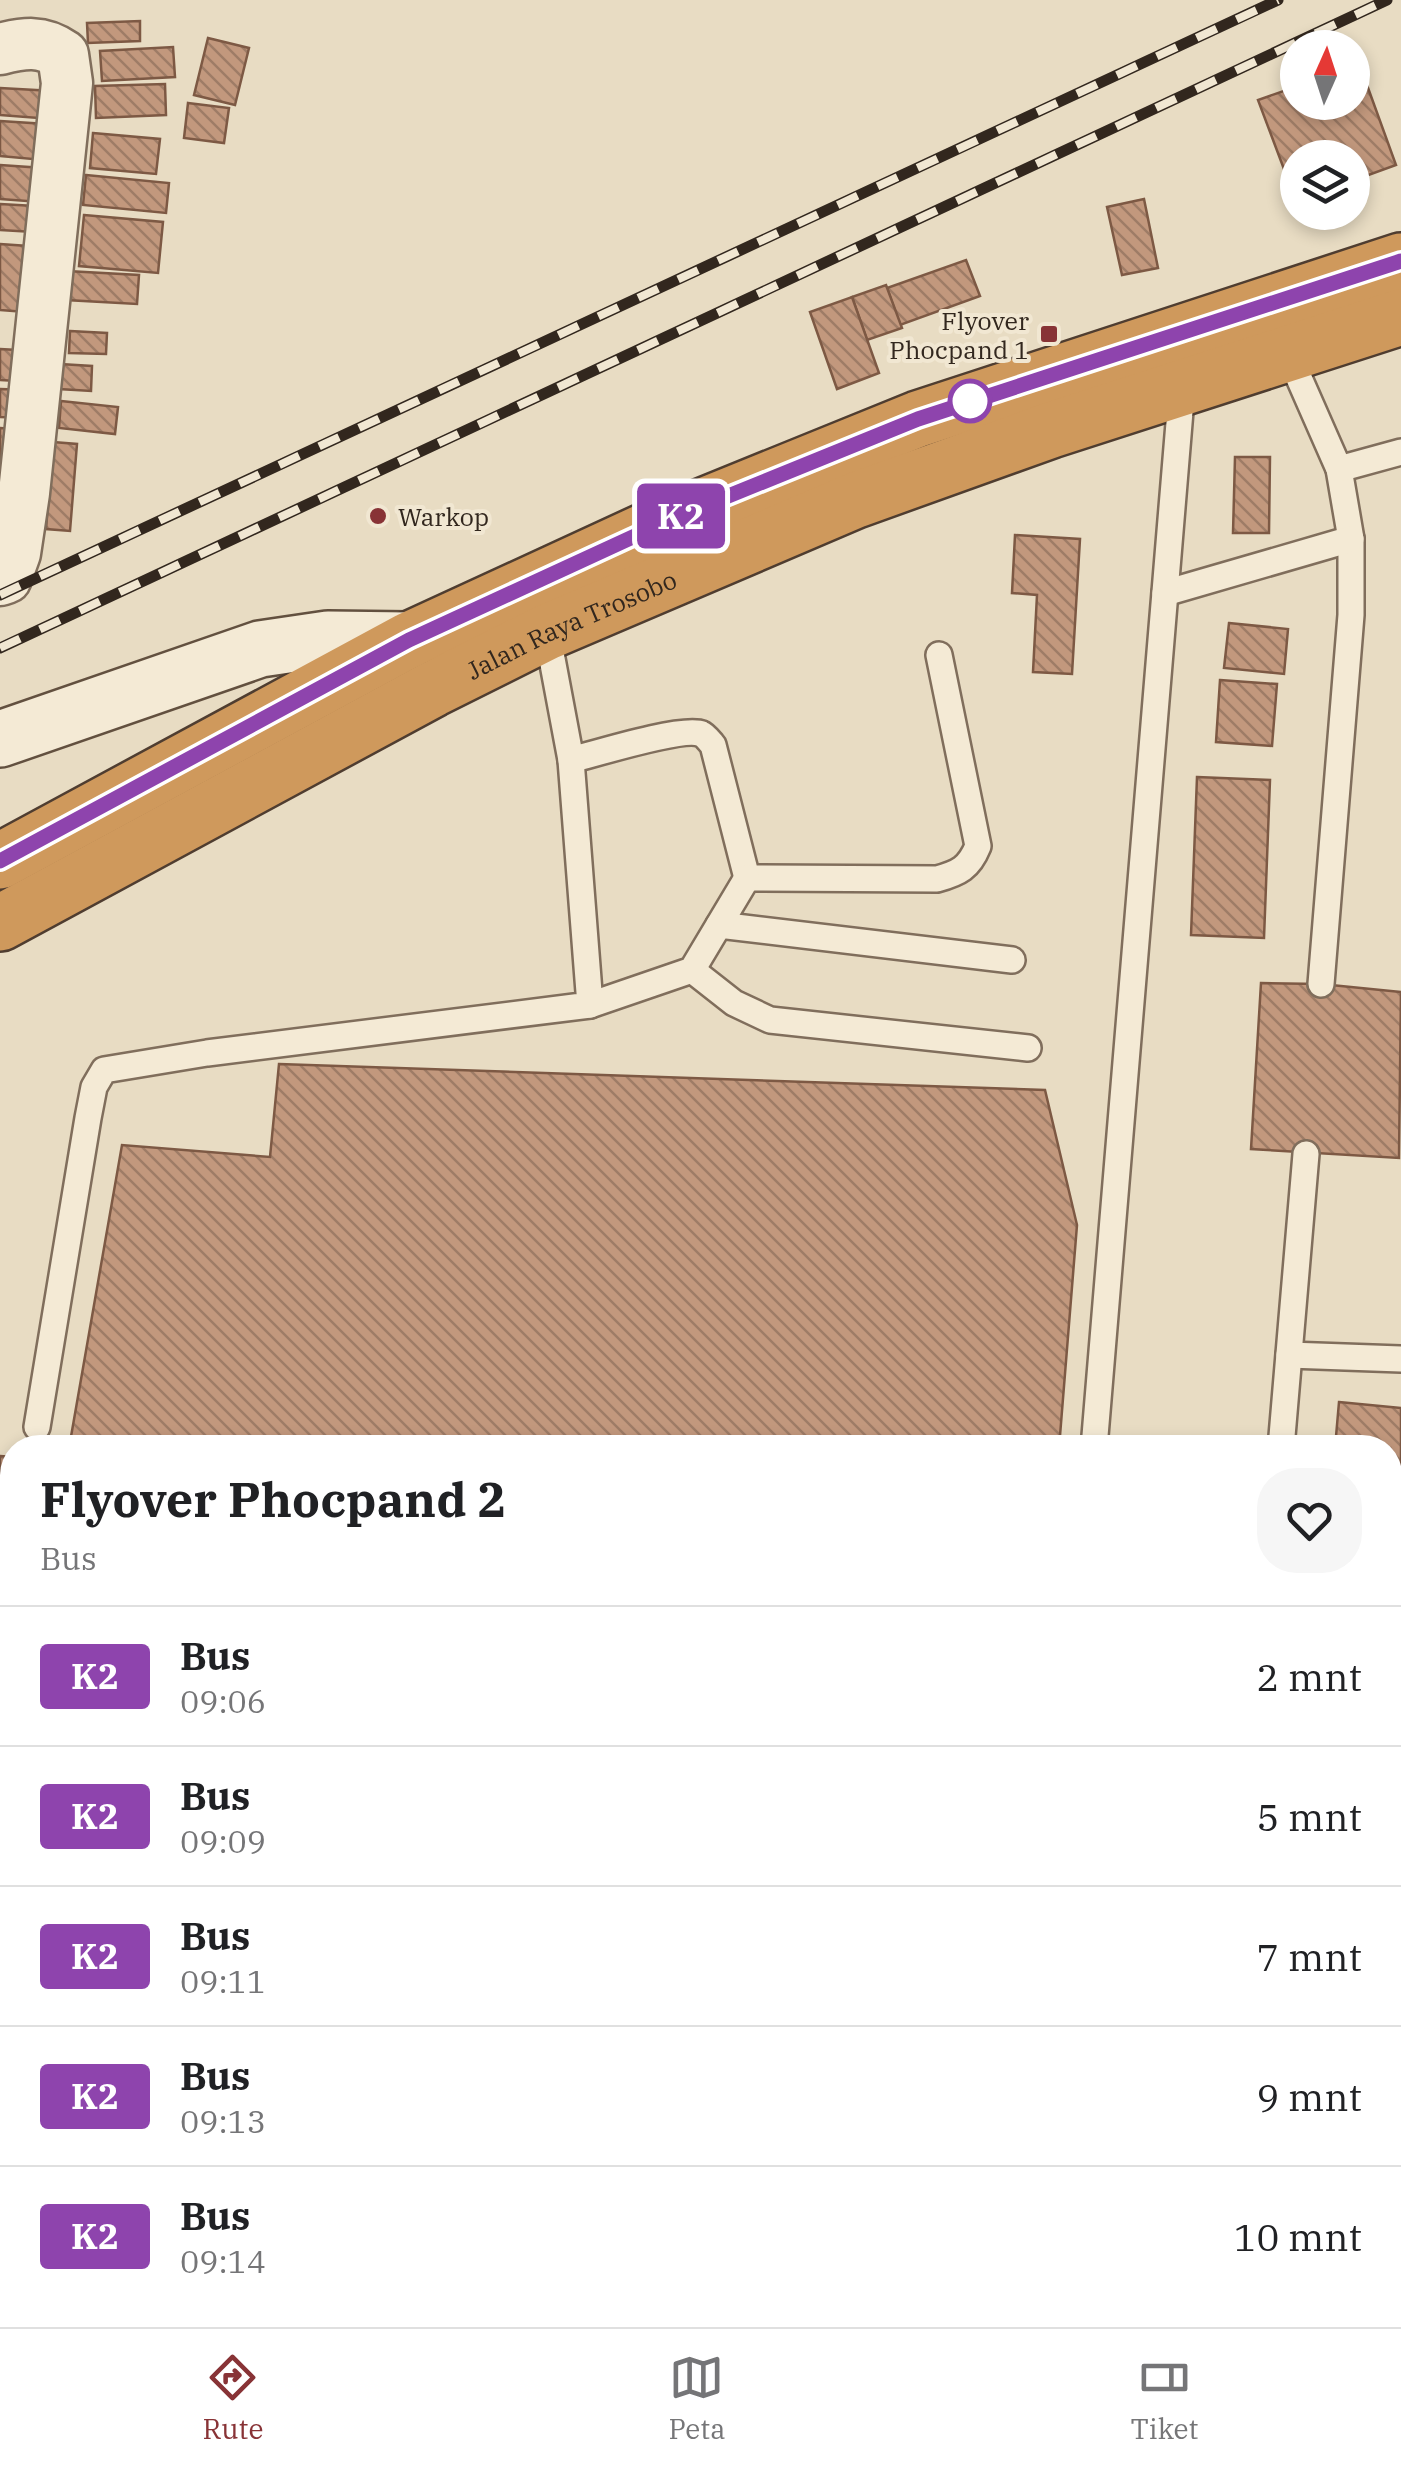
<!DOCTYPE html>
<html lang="id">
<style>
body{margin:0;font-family:"IBM Plex Serif",serif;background:#f6f6f6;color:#202124;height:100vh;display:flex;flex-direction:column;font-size:38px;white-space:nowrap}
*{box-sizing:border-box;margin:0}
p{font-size:32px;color:#757577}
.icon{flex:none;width:55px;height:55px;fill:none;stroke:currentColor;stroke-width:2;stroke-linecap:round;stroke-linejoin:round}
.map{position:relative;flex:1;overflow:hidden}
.side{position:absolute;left:0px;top:1435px;width:1402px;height:892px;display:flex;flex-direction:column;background:#fff;border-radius:40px 40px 0 0;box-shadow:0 5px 15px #0003}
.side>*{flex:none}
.badge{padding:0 20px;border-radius:8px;font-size:35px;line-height:65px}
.needle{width:65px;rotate:3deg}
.controls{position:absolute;left:1280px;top:30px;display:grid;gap:20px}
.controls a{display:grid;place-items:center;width:90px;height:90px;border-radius:50%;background:#fff;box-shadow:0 5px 15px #0003;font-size:50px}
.map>.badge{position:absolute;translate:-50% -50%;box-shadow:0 0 0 5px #fff}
.round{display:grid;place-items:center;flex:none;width:105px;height:105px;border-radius:40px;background:#f6f6f6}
.headline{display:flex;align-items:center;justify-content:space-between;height:170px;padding:0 40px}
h1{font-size:48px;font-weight:800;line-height:75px}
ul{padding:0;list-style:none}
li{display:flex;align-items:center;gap:30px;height:140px;padding:0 40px;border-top:2px solid #e0e0e0}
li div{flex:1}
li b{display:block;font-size:38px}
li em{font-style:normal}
li .badge{min-width:110px;font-weight:700;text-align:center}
.menu{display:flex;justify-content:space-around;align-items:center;height:140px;border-top:2px solid #e0e0e0;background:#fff;font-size:28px;color:#757577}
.menu a{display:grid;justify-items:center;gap:5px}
.menu .current{color:#883336}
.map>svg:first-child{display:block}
.building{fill:url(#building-back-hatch);stroke:#7d5944;stroke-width:2.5}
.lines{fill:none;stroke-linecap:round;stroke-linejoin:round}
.lane-casing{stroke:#806e5c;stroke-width:30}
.street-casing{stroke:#806e5c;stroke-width:55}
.secondary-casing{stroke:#62503f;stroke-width:60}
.highway-casing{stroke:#4f3d30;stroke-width:60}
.lane{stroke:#f4ead5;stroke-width:25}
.street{stroke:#f4ead5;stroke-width:50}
.secondary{stroke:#f4ead5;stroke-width:55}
.highway{stroke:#cf995c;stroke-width:55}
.rail-casing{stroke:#32271e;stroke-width:11}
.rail{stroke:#f1e7d2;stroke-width:8;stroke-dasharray:22;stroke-linecap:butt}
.line-casing{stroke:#fff;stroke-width:22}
.line{stroke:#8e44ad;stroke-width:15}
.poi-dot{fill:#883336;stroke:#f1e7d2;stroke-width:4}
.stop-dot{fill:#fff;stroke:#8e44ad;stroke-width:5}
.labels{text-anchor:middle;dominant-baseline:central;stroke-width:8;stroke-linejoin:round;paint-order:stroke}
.poi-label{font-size:25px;fill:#32271e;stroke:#f1e7d2;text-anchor:end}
.street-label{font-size:25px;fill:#32271e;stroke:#f1e7d2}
</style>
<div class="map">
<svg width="1401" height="2327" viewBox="0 0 1401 2327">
<defs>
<pattern id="building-back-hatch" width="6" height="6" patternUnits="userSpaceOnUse" patternTransform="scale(2.5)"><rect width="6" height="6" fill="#c2987d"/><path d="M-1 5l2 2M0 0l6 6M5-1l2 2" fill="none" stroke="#9e7c66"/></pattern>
</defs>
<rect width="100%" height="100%" fill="#e8dcc3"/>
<g class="building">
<polygon points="140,21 140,41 88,43 87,23"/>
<polygon points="208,38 249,48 235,105 194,95"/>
<polygon points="173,47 175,77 102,81 100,51"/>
<polygon points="1359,63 1396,165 1352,181 1352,158 1298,158 1296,201 1258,100 1298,86 1298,102 1352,102 1352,66"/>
<polygon points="165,84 166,115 96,118 95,86"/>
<polygon points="0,88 53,91 51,119 0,115"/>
<polygon points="188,103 229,108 224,143 184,138"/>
<polygon points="0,121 46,124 43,160 0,156"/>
<polygon points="93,133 160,139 156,174 90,168"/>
<polygon points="0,165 43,168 40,202 0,199"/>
<polygon points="86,175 169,183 166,213 83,205"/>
<polygon points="1144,199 1158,268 1122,275 1107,207"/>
<polygon points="0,204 52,207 50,233 0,230"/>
<polygon points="84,215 163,222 158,273 79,266"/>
<polygon points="0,244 42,247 38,313 0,310"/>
<polygon points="966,260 980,296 900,325 887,288"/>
<polygon points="67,271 139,275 137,304 66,300"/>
<polygon points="886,285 902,328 867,340 852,297"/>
<polygon points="852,297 879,373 837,389 810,312"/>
<polygon points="70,331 107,333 106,354 69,353"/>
<polygon points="0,349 17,350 16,381 0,380"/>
<polygon points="60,364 92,366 91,391 59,389"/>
<polygon points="0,389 28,390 27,418 0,417"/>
<polygon points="61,401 118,407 115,434 59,428"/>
<polygon points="0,428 25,430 22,466 0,464"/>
<polygon points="53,442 77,444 70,531 46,529"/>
<polygon points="1235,457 1270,457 1269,533 1233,533"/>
<polygon points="1015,535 1080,539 1072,674 1033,672 1037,595 1012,593"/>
<polygon points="1229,623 1288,629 1284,674 1224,668"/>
<polygon points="1220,680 1277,684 1272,746 1216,742"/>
<polygon points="1197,777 1270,780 1264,938 1191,935"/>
<polygon points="1261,983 1321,984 1401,992 1399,1158 1251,1149"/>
<polygon points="279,1064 1045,1090 1077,1225 1059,1448 69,1448 122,1145 270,1157"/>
<polygon points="1339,1402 1401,1408 1401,1686 1390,1685 1390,1448 1335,1448"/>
<polygon points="0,1456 12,1457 12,1666 0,1645"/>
<polygon points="0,1683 12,1686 12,1826 0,1825"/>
<polygon points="0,2058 12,2058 12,2315 683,2315 684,2327 0,2327"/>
</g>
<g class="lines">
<g class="lane-casing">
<g id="lane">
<polyline points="1288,353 1339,469 1351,539 1351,615 1321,984"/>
<polyline points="1339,469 1401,452"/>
<polyline points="1165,593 1351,539"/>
<path d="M571,760C594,754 684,726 702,734C705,735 711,743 713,745L747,878L937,879C959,873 969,868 978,846L939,655"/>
<polyline points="719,925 1012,960"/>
<polyline points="692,970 734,1003 770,1020 1028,1048"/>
<polyline points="590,1005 692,970 747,878"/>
<polyline points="1289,1355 1401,1359"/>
<polyline points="37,1427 88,1118 94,1087 104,1070 207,1053 590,1005 571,760 547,632"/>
<polyline points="1094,1448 1182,387"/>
<polyline points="1281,1448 1306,1154"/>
<polyline points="1390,1753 1401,1754"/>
<polyline points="1390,1920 1401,1919"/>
<polyline points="1390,2056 1401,2053"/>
<polyline points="1390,2297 1401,2301"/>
<polyline points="895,2327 898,2315"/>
<polyline points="1028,2327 1029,2315"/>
<polyline points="1147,2327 1149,2315"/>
</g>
</g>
<g class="street-casing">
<path id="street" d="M0,49C24,43 42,40 63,55L67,83L24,493L15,553L6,578L0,580"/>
</g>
<g class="secondary-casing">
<polyline id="secondary" points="0,739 260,649 328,639 409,640"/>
</g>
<g class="highway-casing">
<g id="highway">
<polyline points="0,861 409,640 674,518 918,419 1401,261"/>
<path id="s1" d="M0,923L433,689L547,632L856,500L1051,430L1401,317"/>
</g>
</g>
<use href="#lane" class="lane"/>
<use href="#street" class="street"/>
<use href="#secondary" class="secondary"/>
<use href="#highway" class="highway"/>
<g class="rail-casing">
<g id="rail">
<polyline points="0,595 1278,0"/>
<polyline points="0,648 1387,0"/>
</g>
</g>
<use href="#rail" class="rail"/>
</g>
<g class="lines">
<g class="line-casing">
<polyline id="line" points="0,861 409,640 674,518 918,419 1401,261"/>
</g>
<use href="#line" class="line"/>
</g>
<g class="poi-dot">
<rect x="1039" y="324" width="20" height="20" rx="5"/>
<circle cx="378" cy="516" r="10"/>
</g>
<circle class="stop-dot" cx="970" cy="401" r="20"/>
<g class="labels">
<g class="poi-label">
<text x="1029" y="320">Flyover<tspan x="1029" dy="29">Phocpand 1</tspan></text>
<text x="398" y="516" text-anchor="start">Warkop</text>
</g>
<g class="street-label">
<text stroke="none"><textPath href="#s1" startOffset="645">Jalan Raya Trosobo</textPath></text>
</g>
</g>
</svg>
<div class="controls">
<a><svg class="needle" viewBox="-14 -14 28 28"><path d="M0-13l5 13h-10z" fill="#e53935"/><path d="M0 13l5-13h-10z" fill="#757577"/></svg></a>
<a><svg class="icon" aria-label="layers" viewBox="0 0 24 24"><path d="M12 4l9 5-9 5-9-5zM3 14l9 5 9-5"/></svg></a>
</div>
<b class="badge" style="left:681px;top:516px;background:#8e44ad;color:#fff">K2</b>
<section class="side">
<div class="headline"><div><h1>Flyover Phocpand 2</h1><p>Bus</p></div><a class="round"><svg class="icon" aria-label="heart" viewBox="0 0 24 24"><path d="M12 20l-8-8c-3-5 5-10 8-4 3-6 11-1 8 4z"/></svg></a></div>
<ul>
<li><span class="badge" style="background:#8e44ad;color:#fff">K2</span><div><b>Bus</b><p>09:06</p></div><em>2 mnt</em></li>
<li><span class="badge" style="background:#8e44ad;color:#fff">K2</span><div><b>Bus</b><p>09:09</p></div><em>5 mnt</em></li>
<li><span class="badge" style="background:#8e44ad;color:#fff">K2</span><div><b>Bus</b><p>09:11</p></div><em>7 mnt</em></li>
<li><span class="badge" style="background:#8e44ad;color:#fff">K2</span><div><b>Bus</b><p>09:13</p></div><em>9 mnt</em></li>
<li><span class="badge" style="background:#8e44ad;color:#fff">K2</span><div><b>Bus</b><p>09:14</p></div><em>10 mnt</em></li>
</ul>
</section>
</div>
<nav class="menu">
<a class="current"><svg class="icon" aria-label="directions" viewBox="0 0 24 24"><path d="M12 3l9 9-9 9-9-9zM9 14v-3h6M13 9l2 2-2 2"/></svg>Rute</a>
<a><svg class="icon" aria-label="map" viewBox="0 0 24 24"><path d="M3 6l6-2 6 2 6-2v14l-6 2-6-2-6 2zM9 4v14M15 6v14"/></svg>Peta</a>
<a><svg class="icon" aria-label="tickets" viewBox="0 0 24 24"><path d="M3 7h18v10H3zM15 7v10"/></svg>Tiket</a>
</nav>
